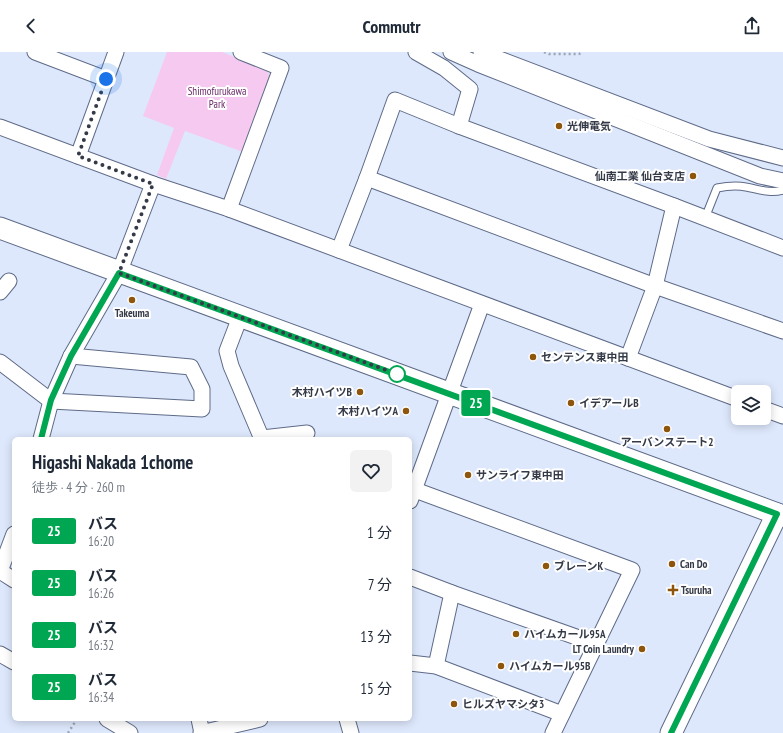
<!DOCTYPE html>
<html lang="ja">
<meta charset="utf-8">
<style>
body{margin:0;font-family:"PT Sans Narrow","Noto Sans JP",sans-serif;background:#f2f2f3;color:#1f2937;height:100vh;display:flex;flex-direction:column;font-size:15px;white-space:nowrap}
*{box-sizing:border-box;margin:0}
p{font-size:13px;color:#747a83}
.icon{flex:none;width:22px;height:22px;fill:none;stroke:currentColor;stroke-width:2;stroke-linecap:round;stroke-linejoin:round}
.map{position:relative;flex:1;overflow:hidden}
.details{position:absolute;left:12px;top:385px;width:400px;height:284px;display:flex;flex-direction:column;background:#fff;border-radius:6px;box-shadow:0 2px 10px #0003}
.details>*{flex:none}
.badge{padding:0 8px;border-radius:3px;font-size:14px;line-height:26px}
.controls{position:absolute;left:731px;top:333px;display:grid;gap:8px}
.controls a{display:grid;place-items:center;width:40px;height:40px;border-radius:6px;background:#fff;box-shadow:0 2px 10px #0003;font-size:20px}
.you{position:absolute;width:20px;height:20px;margin:-10px;border:3px solid #fff;border-radius:50%;background:#1a73e8;box-shadow:0 0 0 6px #1a73e833}
.map>.badge{position:absolute;translate:-50% -50%;box-shadow:0 0 0 2px #fff}
.round{display:grid;place-items:center;flex:none;width:42px;height:42px;border-radius:6px;background:#f2f2f3}
.head{display:flex;align-items:center;justify-content:space-between;height:68px;padding:0 20px}
h1{font-size:19px;font-weight:800;line-height:30px}
ul{padding:0;list-style:none}
li{display:flex;align-items:center;gap:12px;height:52px;padding:0 20px}
li div{flex:1}
li b{display:block;font-size:15px}
li em{font-style:normal}
li .badge{min-width:44px;font-weight:700;text-align:center}
header{display:flex;justify-content:space-between;align-items:center;height:52px;padding:0 20px;background:#fff;font-size:18px;font-weight:800}
.map>svg:first-child{display:block}
.green{fill:#f6c9f1}
.lines{fill:none;stroke-linecap:round;stroke-linejoin:round}
.lane-casing{stroke:#5e6b88;stroke-width:9}
.street-casing{stroke:#5e6b88;stroke-width:17}
.secondary-casing{stroke:#5e6b88;stroke-width:23}
.path{stroke:#9ba4b5;stroke-width:2.5;stroke-dasharray:2 3;stroke-linecap:butt}
.lane{stroke:#fff;stroke-width:7}
.street{stroke:#fff;stroke-width:15}
.secondary{stroke:#fff;stroke-width:21}
.line-casing{stroke:#fff;stroke-width:9}
.line{stroke:#00a651;stroke-width:6}
.walk{stroke:#343a47;stroke-width:4;stroke-dasharray:0 7.2}
.poi-dot{fill:#8e560d;stroke:#fff;stroke-width:1.5}
.stop-dot{fill:#fff;stroke:#00a651;stroke-width:2}
.labels{text-anchor:middle;dominant-baseline:central;stroke-width:4;stroke-linejoin:round;paint-order:stroke}
.park-label{font-size:11px;fill:#692866;stroke:#fff}
.poi-label{font-size:11px;font-weight:bold;fill:#343a47;stroke:#fff;text-anchor:start}
</style>
<header><svg class="icon" aria-label="back" viewBox="0 0 24 24"><path d="M15 5l-7 7 7 7"/></svg>Commutr<svg class="icon" aria-label="share" viewBox="0 0 24 24"><path d="M12 15V3M7 8l5-5 5 5M5 13v7h14v-7"/></svg></header>
<div class="map">
<svg width="783" height="681" viewBox="0 0 783 681">
<rect width="100%" height="100%" fill="#dee8fc"/>
<polygon class="green" points="167,0 222,0 266,17 271,26 243,100 185,79 166,127 157,123 174,76 143,64"/>
<g class="lines">
<g class="lane-casing">
<path id="lane" d="M705,166L717,136C727,134 736,133 746,135C758,137 770,142 783,138"/>
</g>
<g class="street-casing">
<g id="street">
<polyline points="35,0 106,27"/>
<polyline points="416,0 444,16 470,37 459,74"/>
<polyline points="451,0 478,12 760,124 783,129"/>
<polyline points="481,0 709,87 783,106"/>
<polyline points="0,75 153,132 229,157 738,347"/>
<polyline points="78,104 116,0"/>
<polyline points="367,126 655,234 783,279"/>
<polyline points="674,154 783,196"/>
<polyline points="229,157 281,16 241,0"/>
<polyline points="339,198 367,126 395,48 459,74 674,154 655,234 628,306"/>
<polyline points="0,240 9,229"/>
<polyline points="240,265 227,299 231,314 262,387"/>
<polyline points="0,310 51,349 202,357 202,337 191,315 71,304"/>
<polyline points="764,357 783,364"/>
<polyline points="262,386 307,381"/>
<polyline points="41,387 51,349 71,304 119,221 153,132"/>
<polyline points="415,438 632,518 553,681"/>
<polyline points="410,449 482,252"/>
<polyline points="0,519 14,482"/>
<polyline points="0,519 14,528"/>
<polyline points="410,525 452,541 596,592"/>
<polyline points="0,602 14,610"/>
<polyline points="410,611 436,614 562,662"/>
<polyline points="436,614 452,541"/>
<polyline points="107,667 130,681"/>
<polyline points="199,667 202,681"/>
<polyline points="347,667 351,681"/>
<polyline points="201,681 260,667"/>
</g>
</g>
<g class="secondary-casing">
<g id="secondary">
<polyline points="0,176 783,464"/>
<polyline points="671,681 777,462"/>
</g>
</g>
<g class="path">
<polyline points="544,0 549,2 579,2 583,0"/>
<polyline points="68,681 77,667"/>
</g>
<use href="#lane" class="lane"/>
<use href="#street" class="street"/>
<use href="#secondary" class="secondary"/>
</g>
<g class="lines">
<g class="line-casing">
<polyline id="line" points="41,387 51,348 71,304 119,221 777,462 671,681"/>
</g>
<use href="#line" class="line"/>
<polyline class="walk" points="106,27 78,104 153,132 119,221 397,322"/>
</g>
<g class="poi-dot">
<circle cx="559" cy="74" r="4"/>
<circle cx="693" cy="124" r="4"/>
<circle cx="132" cy="248" r="4"/>
<circle cx="533" cy="305" r="4"/>
<circle cx="360" cy="340" r="4"/>
<circle cx="571" cy="351" r="4"/>
<circle cx="406" cy="359" r="4"/>
<circle cx="667" cy="377" r="4"/>
<circle cx="468" cy="423" r="4"/>
<circle cx="672" cy="512" r="4"/>
<circle cx="546" cy="514" r="4"/>
<path d="M671 532h4v4h4v4h-4v4h-4v-4h-4v-4h4z"/>
<circle cx="516" cy="582" r="4"/>
<circle cx="642" cy="597" r="4"/>
<circle cx="501" cy="614" r="4"/>
<circle cx="454" cy="652" r="4"/>
</g>
<circle class="stop-dot" cx="397" cy="322" r="8"/>
<g class="labels">
<g class="park-label">
<text x="217" y="39">Shimofurukawa<tspan x="217" dy="13">Park</tspan></text>
</g>
<g class="poi-label">
<text x="567" y="74">光伸電気</text>
<text x="685" y="124" text-anchor="end">仙南工業 仙台支店</text>
<text x="132" y="261" text-anchor="middle">Takeuma</text>
<text x="541" y="305">センテンス東中田</text>
<text x="352" y="340" text-anchor="end">木村ハイツB</text>
<text x="579" y="351">イデアールB</text>
<text x="398" y="359" text-anchor="end">木村ハイツA</text>
<text x="667" y="390" text-anchor="middle">アーバンステート2</text>
<text x="476" y="423">サンライフ東中田</text>
<text x="680" y="512">Can Do</text>
<text x="554" y="514">ブレーンK</text>
<text x="681" y="538">Tsuruha</text>
<text x="524" y="582">ハイムカール95A</text>
<text x="634" y="597" text-anchor="end">LT Coin Laundry</text>
<text x="509" y="614">ハイムカール95B</text>
<text x="462" y="652">ヒルズヤマシタ3</text>
</g>
</g>
</svg>
<div class="controls">
<a><svg class="icon" aria-label="layers" viewBox="0 0 24 24"><path d="M12 4l9 5-9 5-9-5zM3 14l9 5 9-5"/></svg></a>
</div>
<div class="you" style="left:106px;top:27px"></div>
<b class="badge" style="left:476px;top:351px;background:#00a651;color:#fff">25</b>
<section class="details">
<div class="head"><div><h1>Higashi Nakada 1chome</h1><p>徒歩 · 4 分 · 260 m</p></div><a class="round"><svg class="icon" aria-label="heart" viewBox="0 0 24 24"><path d="M12 20l-8-8c-3-5 5-10 8-4 3-6 11-1 8 4z"/></svg></a></div>
<ul>
<li><span class="badge" style="background:#00a651;color:#fff">25</span><div><b>バス</b><p>16:20</p></div><em>1 分</em></li>
<li><span class="badge" style="background:#00a651;color:#fff">25</span><div><b>バス</b><p>16:26</p></div><em>7 分</em></li>
<li><span class="badge" style="background:#00a651;color:#fff">25</span><div><b>バス</b><p>16:32</p></div><em>13 分</em></li>
<li><span class="badge" style="background:#00a651;color:#fff">25</span><div><b>バス</b><p>16:34</p></div><em>15 分</em></li>
</ul>
</section>
</div>
